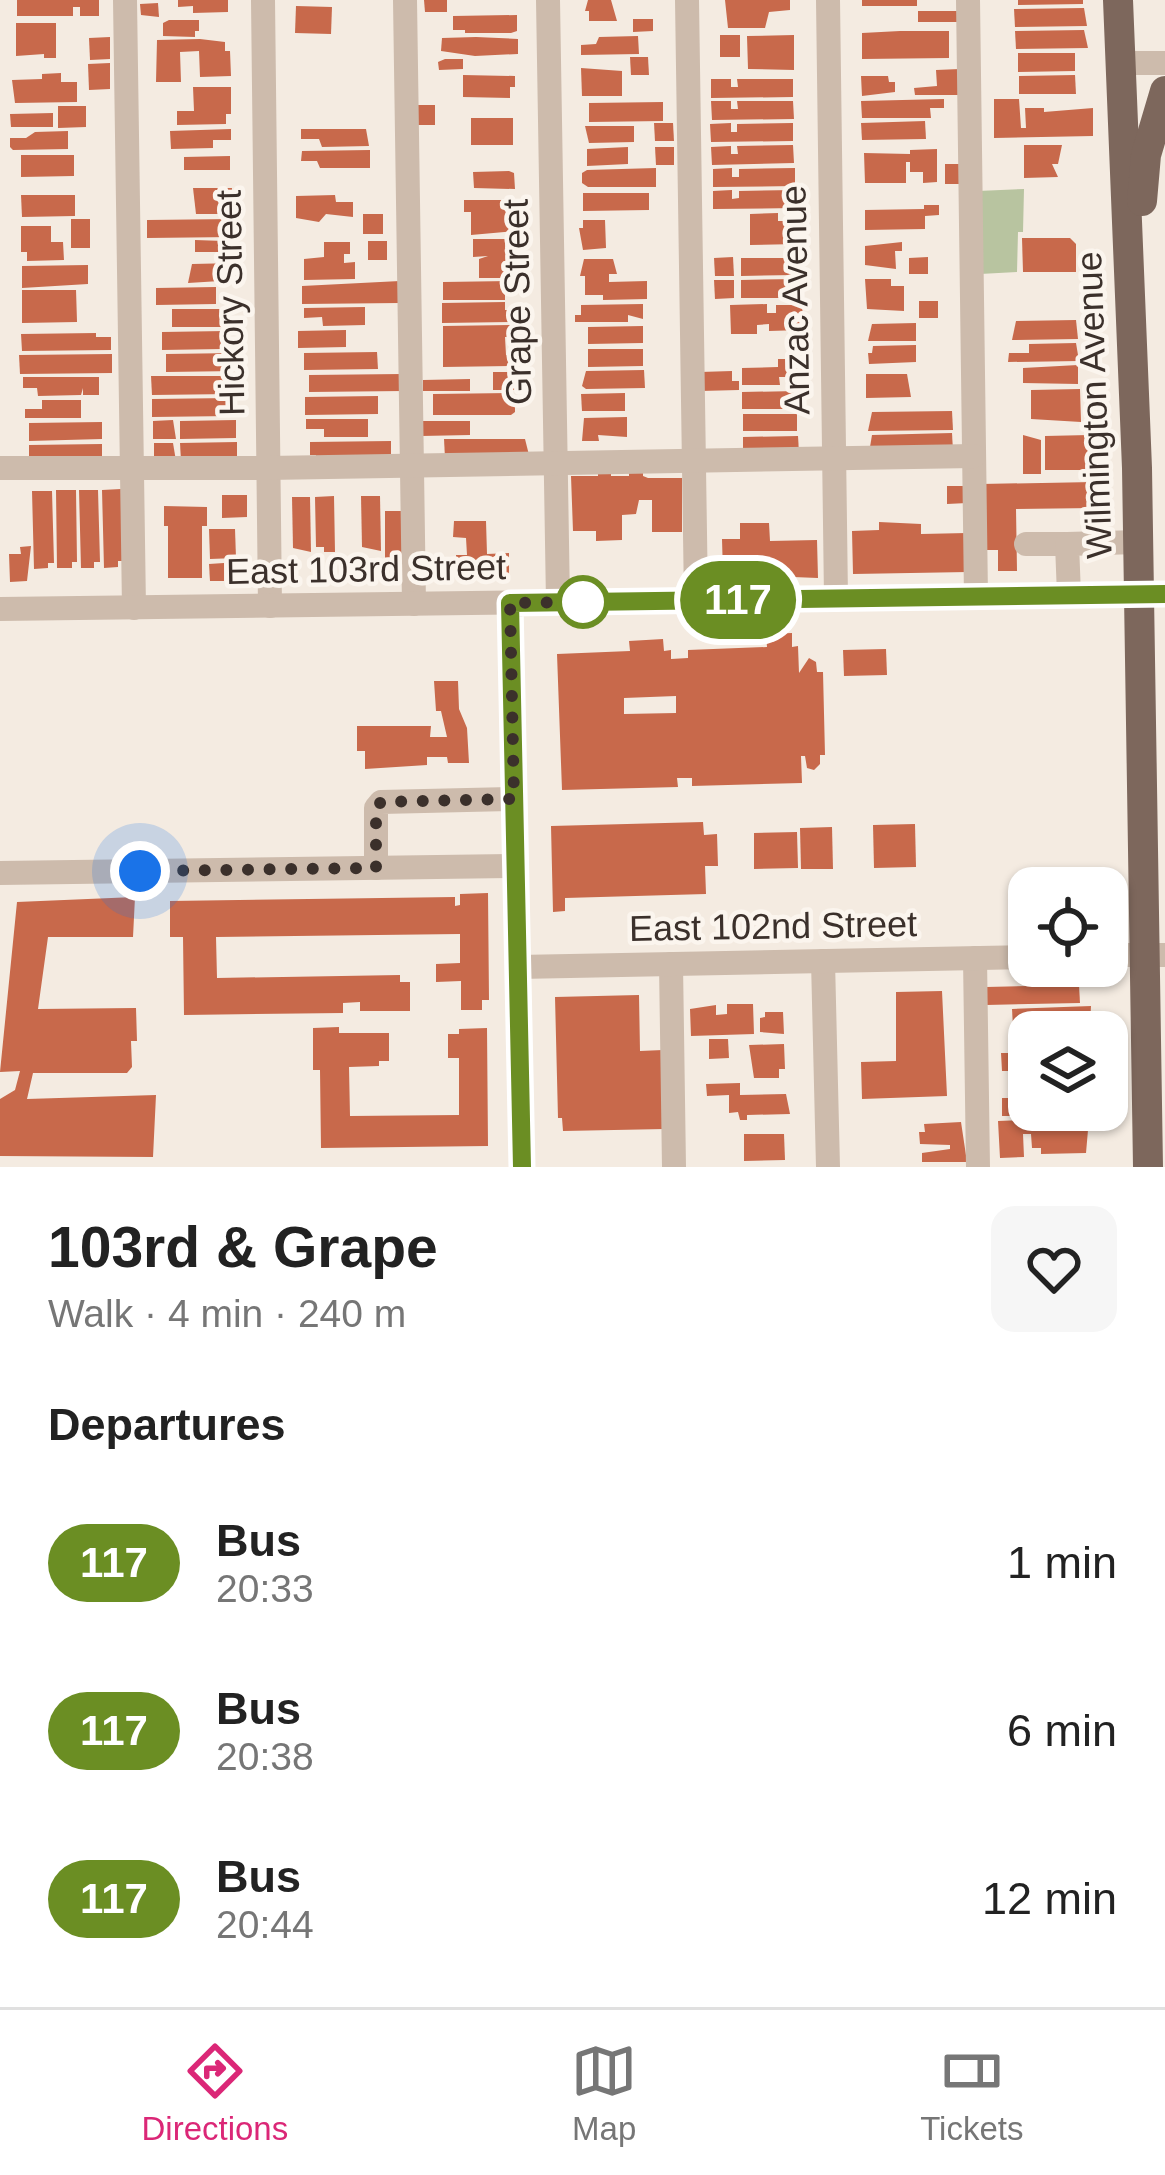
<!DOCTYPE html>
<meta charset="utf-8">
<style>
body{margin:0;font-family:Helvetica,sans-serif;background:#f6f6f6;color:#222;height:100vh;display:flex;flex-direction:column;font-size:45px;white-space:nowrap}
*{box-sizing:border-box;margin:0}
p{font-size:39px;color:#767676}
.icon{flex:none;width:66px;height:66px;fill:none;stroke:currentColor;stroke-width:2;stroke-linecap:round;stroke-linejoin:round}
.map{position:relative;height:1167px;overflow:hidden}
.panel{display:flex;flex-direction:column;background:#fff;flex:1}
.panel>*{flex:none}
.badge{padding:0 24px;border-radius:39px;font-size:42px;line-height:78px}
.tools{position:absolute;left:1008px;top:867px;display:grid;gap:24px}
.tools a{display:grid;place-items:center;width:120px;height:120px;border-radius:24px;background:#fff;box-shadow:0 3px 9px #0004;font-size:60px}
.you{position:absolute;width:60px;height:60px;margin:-30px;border:9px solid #fff;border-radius:50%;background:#1a73e8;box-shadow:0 0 0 18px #1a73e833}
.map>.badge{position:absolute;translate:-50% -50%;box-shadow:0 0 0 6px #fff}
h2{padding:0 48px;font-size:45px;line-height:108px}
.round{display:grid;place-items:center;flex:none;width:126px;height:126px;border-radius:24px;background:#f6f6f6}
.summary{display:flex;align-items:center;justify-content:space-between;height:204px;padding:0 48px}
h1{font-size:57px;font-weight:800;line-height:90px}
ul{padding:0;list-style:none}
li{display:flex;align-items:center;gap:36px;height:168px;padding:0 48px}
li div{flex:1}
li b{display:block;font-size:45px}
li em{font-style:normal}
li .badge{min-width:132px;font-weight:700;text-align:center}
.tabs{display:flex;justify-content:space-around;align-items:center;height:168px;border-top:3px solid #e0e0e0;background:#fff;font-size:33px;color:#767676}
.tabs a{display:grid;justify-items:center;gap:6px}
.tabs .on{color:#db2777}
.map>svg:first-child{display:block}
.green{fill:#b8c4a0}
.building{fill:#c8694b;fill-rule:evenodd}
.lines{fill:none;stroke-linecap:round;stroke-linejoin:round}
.minor{stroke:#cdbbac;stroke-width:24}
.major{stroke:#7d675c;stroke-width:30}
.line-casing{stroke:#fff;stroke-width:27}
.line{stroke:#6b8e23;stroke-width:18}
.walk{stroke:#3b302b;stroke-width:12;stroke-dasharray:0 21.6}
.stop-dot{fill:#fff;stroke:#6b8e23;stroke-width:6}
.labels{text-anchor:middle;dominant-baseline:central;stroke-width:9;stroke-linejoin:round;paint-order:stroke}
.street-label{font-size:36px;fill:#3b302b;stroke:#fbf5ee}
</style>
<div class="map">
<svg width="1165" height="1167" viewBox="0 0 1165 1167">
<rect width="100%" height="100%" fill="#f4ebe1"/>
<polygon class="green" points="1024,189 1023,232 1018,232 1017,272 980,274 978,191"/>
<g class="building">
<polygon points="17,0 99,0 99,16 80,16 80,7 73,7 73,16 17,16"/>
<polygon points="178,0 228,0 228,12 193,13 193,6 178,7"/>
<polygon points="424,0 447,0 447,12 425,12"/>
<polygon points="588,0 611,0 617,21 589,21 589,11 585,11"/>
<polygon points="725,0 790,0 790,10 769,12 765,28 728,28"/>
<rect x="862" y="0" width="55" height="6"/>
<polygon points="1018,0 1083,0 1083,4 1018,5"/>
<polygon points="158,3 159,17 141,15 140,4"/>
<polygon points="296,6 332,7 331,34 295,33"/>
<polygon points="1084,8 1087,26 1015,27 1014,9"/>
<rect x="918" y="11" width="40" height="11"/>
<polygon points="517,15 517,31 511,33 465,33 465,30 453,30 453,16"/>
<polygon points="633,19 653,19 653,31 633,32"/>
<polygon points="169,20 199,20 199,31 195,31 195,37 163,36 163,23"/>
<polygon points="16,23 56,23 56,58 44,58 44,54 16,56"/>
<polygon points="1084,30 1088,48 1016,49 1015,31"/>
<polygon points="900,31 949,31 949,58 862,59 862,33"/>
<rect x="720" y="35" width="20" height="22"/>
<polygon points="794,35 794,70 748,69 747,36"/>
<polygon points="638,36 639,54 581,55 581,45 596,44 599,37"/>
<polygon points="110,37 110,59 90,60 89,38"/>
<polygon points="476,37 518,39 518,54 475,56 441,51 442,38"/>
<polygon points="200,39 225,42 225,51 230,51 231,76 200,77 199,51 180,52 181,82 156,82 157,40"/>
<polygon points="1018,53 1075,53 1075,71 1018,72"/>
<polygon points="630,57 648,57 649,75 631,75"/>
<polygon points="445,59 463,59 463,69 439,70 438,62"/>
<polygon points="110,63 110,89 89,90 88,64"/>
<polygon points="581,68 622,71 622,96 582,96"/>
<polygon points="960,69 960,95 915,95 914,88 937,86 936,70"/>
<polygon points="61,73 61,82 77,82 77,102 15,103 12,80 42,79 42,74"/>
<polygon points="463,75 515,76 515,87 510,87 510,98 463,97"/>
<polygon points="1075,75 1076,94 1019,94 1019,76"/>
<polygon points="861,76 888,76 889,82 895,82 895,92 862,96"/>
<polygon points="711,79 731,79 731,87 738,87 737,79 793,79 793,97 711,98"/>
<polygon points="193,87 231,87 231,114 226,114 226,124 177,125 177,111 194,111"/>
<polygon points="944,99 944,108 930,108 931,118 862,118 861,101"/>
<polygon points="994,99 1019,99 1021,128 1026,128 1025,108 1044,108 1044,112 1093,108 1093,136 994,138"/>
<polygon points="711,101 731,101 731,109 738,109 737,101 793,101 794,119 712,120"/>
<polygon points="663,102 663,121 589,122 589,103"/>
<rect x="417" y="105" width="18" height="20"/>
<polygon points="58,106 86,106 86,127 58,128"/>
<polygon points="53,113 53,127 11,127 10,114"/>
<rect x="471" y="118" width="42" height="27"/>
<polygon points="925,121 926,139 862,140 861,123"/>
<polygon points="654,123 673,123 674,141 655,141"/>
<polygon points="731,123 731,132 737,132 737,124 793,123 793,141 711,142 710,124"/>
<polygon points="585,126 634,126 634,142 589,143"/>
<polygon points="231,129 231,140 213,140 213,148 171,149 170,131"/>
<polygon points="301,129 366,129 369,146 322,147 319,139 301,139"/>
<polygon points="68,131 68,149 13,150 10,147 10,138 26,138 35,132"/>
<polygon points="793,145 794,163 712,165 711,147 731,146 731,154 738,154 737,146"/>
<polygon points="1024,145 1062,145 1058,164 1052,164 1058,177 1024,178"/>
<polygon points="628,147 628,164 587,166 587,149"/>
<polygon points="655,147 674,147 674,165 656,165"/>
<polygon points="937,149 937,182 923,183 923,172 910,172 910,162 906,162 906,183 865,183 864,153 910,154 910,150"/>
<polygon points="370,150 370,168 320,168 317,161 301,161 302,151"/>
<polygon points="21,155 74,155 74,176 21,177"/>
<polygon points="230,156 230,170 184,170 184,157"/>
<polygon points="945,164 961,164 962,184 945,184"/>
<polygon points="656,168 656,187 588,187 582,183 582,173 587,170"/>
<polygon points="732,168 732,177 739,177 739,169 795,168 795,186 713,187 713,169"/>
<polygon points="509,171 514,173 515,189 474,188 473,172"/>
<polygon points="193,188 232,188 231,214 196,214"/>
<polygon points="732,190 732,199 739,198 739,191 795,190 796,208 713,209 713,191"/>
<polygon points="583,193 649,193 649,210 583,211"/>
<polygon points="21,195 75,195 75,216 22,217"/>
<polygon points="335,195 336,202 353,202 353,217 326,214 319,222 296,218 296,196"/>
<polygon points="464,200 516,200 516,231 471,235 471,212 464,212"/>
<polygon points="924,205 939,205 939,215 925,216 925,229 865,230 865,210 924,209"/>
<polygon points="778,213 778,221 794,221 798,224 798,244 750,245 750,214"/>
<rect x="363" y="214" width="20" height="20"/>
<rect x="71" y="219" width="19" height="29"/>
<polygon points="233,219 233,237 147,238 147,220"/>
<polygon points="583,220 605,220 606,248 583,250 579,228 583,228"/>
<polygon points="21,226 51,226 51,242 63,242 64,260 27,261 27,252 21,252"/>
<polygon points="1022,238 1070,238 1076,244 1076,272 1023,272"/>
<polygon points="473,239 505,239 505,248 515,248 515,278 479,278 479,259 488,256 473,257"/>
<polygon points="195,240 224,241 230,243 230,252 195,252"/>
<rect x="368" y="241" width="19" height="19"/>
<polygon points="324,242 350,242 350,254 344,254 344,263 355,262 355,279 304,280 304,259 324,257"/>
<polygon points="902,242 902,251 895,251 896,269 865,265 865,246"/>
<polygon points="733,257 734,276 715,276 714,258"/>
<polygon points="928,257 928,274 909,274 909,258"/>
<polygon points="741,258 795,258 795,275 741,276"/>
<polygon points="584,259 613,259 617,274 609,274 609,282 647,281 647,299 603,300 603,295 585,295 585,276 580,276"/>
<polygon points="236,263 236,280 188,283 192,264"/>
<polygon points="88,265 88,284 22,288 22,266"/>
<polygon points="796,279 796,298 741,298 741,280"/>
<polygon points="865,279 891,279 891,286 904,286 904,311 867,309"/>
<polygon points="714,280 734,280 734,298 715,299"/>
<polygon points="400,281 400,303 302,304 302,286"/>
<polygon points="518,281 519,292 505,292 505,300 443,300 443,282"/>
<polygon points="216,287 216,304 156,305 156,288"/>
<polygon points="22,290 76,290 77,322 22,323"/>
<rect x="919" y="301" width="19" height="17"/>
<polygon points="505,302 505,310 516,310 516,322 442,323 442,303"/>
<polygon points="643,304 643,319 628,315 628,322 575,322 575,315 581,315 581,305"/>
<polygon points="767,304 767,313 776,313 776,305 801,305 805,320 801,321 801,330 769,331 769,324 757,325 757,334 731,334 730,305"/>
<polygon points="365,307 365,325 323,326 322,317 304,318 304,308"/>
<rect x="172" y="309" width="57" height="18"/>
<polygon points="1076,320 1078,339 1012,340 1016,321"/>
<polygon points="916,323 916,341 868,341 872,324"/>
<polygon points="517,325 517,337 505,337 506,355 519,355 519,366 443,367 443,326"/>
<polygon points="643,326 643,343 588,344 588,327"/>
<polygon points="346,330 346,347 298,348 298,331"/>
<polygon points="225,331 222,349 162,350 162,332"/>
<polygon points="96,333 96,337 111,337 111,350 22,351 21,334"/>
<polygon points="1076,343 1079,361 1008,362 1009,353 1029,353 1029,344"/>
<polygon points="916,345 916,362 869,364 868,353 872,353 873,346"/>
<polygon points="588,349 643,349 643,366 588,367"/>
<polygon points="377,352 378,369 304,370 304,353"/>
<polygon points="236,353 236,371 166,372 166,354"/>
<polygon points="112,354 112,373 20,374 19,355"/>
<polygon points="778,359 796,359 797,377 779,377 780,385 742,385 742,368 778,367"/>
<polygon points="1078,365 1078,384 1023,383 1023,368"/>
<polygon points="644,370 645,388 586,389 582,386 586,371"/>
<polygon points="732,371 732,381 739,381 739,390 700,391 700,372"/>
<polygon points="493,372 518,372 523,383 519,383 519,390 493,390"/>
<polygon points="402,374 403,391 309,392 309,375"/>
<polygon points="866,374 907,374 911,397 866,398"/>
<polygon points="151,376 231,376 231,394 152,395"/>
<polygon points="23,377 99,377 99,395 83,395 83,388 81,395 38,396 37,388 23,388"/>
<polygon points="470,379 470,391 423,391 423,380"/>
<polygon points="1080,389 1081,422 1031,419 1031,390"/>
<polygon points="797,391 797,409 742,409 742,392"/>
<polygon points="511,393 515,396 515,412 511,415 433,415 433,394"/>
<polygon points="625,393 625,411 582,411 581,394"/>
<polygon points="378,396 378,414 305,415 305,397"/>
<polygon points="231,398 231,416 152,417 152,399"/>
<polygon points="42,400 81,400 81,418 25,418 25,409 42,409"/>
<polygon points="952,411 953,430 868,431 872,412"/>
<rect x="743" y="414" width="54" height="17"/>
<polygon points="627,417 627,437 598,435 599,441 582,441 584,418"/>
<polygon points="306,419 368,419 368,437 324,437 324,429 306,429"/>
<polygon points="173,420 176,439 153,439 153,421"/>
<polygon points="236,420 236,438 180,439 180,421"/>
<polygon points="421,421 470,421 470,435 421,436"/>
<polygon points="102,422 102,439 29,441 29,423"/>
<polygon points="952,433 953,451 869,453 872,435"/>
<polygon points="1023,435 1041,440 1041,474 1023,474"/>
<polygon points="1089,435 1089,470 1045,470 1045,436"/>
<polygon points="798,436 799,453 743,454 743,437"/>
<polygon points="444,439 525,439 529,455 445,458"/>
<polygon points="391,441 391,458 316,459 316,455 310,455 310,442"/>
<polygon points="237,442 237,460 181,461 180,443"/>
<polygon points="154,443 173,443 176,461 154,462"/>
<polygon points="102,444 102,462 29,463 29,445"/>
<polygon points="598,470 611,470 611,476 629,476 629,470 643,470 643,476 648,478 682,478 682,532 652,532 652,500 639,500 636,514 622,515 622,540 596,541 596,531 573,531 571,476 598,476"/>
<polygon points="1094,482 1094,508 1016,509 1017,571 998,571 998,550 982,550 981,484"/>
<polygon points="947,486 967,486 967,503 947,504"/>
<polygon points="121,489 123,561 118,561 118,567 104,568 102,490"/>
<polygon points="56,490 76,490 77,562 72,562 72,568 57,568"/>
<polygon points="79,490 98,490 100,562 94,562 94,568 81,568"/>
<polygon points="32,491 52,491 54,563 48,563 48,568 34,569"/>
<polygon points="222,495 247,495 247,517 222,518"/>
<polygon points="334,496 335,552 324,552 324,547 316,547 315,497"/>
<polygon points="361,496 380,496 381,551 362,547"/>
<polygon points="292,497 310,497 311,552 293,548"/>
<polygon points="164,506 207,507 207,526 202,526 202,578 168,578 168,526 164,526"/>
<rect x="385" y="511" width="20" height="58"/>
<polygon points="454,521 486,521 487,554 509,553 509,578 456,575 456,555 467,555 466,538 453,537"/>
<polygon points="879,522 921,524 921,534 967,533 968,572 853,574 852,531 879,530"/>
<polygon points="740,523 769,523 770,541 817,540 818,578 723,574 722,539 740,539"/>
<polygon points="209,529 235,529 236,558 210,559"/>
<polygon points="31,546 27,581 10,582 9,554 21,554 20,547"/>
<polygon points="224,563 224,581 210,581 209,564"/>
<path d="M792,633V647L798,646L799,673L809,658L816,662L817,672H823L825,755H820V764L814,770L807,768L805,756H801L802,783L692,786V778H677L678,787L562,790L557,654L630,651L629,641L663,639L664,651L671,650V659L688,658V650L767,647L766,634ZM676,696V713L624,714V698Z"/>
<polygon points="886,649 887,675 844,676 843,650"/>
<polygon points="434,681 458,681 459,709 467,728 469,763 448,763 447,757 427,757 427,765 365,769 365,751 357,751 357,726 431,726 430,737 447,737 441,711 436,711"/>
<polygon points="703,822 704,835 717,834 718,866 705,866 706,894 565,898 565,911 553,912 551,826"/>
<polygon points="915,824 916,867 874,868 873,825"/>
<polygon points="832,827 833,869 801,869 800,828"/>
<polygon points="797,832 798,868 754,869 754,833"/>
<polygon points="488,893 489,1000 482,1000 482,1010 461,1010 461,981 436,982 436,964 460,963 460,934 216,937 217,978 400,975 400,982 410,982 410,1011 360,1011 360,1002 343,1003 343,1013 184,1015 183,937 170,937 170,901 455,897 455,906 460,905 460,894"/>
<polygon points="135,897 133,937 48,937 38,1009 136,1008 137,1041 131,1041 132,1067 127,1073 33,1073 27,1099 156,1095 153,1157 0,1156 0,1099 15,1090 20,1071 0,1072 17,902"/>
<polygon points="1079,985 1080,1003 986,1005 986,987"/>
<polygon points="942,991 947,1096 862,1099 861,1062 896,1061 896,992"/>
<polygon points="639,995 640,1051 663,1050 665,1129 563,1131 562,1118 558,1118 555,997"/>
<polygon points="727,1004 753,1004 754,1034 691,1036 690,1009 716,1005 716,1015 727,1014"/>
<polygon points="1091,1006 1090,1025 1013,1027 1012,1009"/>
<polygon points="765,1012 783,1012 784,1034 760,1032 760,1018 765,1017"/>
<polygon points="339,1027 339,1033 389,1033 389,1061 379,1061 379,1066 349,1067 350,1116 459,1115 459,1058 448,1058 448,1034 459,1034 459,1029 487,1028 488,1146 321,1148 320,1070 313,1070 313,1028"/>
<polygon points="709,1039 728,1039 729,1058 709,1059"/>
<polygon points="784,1044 785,1069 779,1069 779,1078 754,1078 749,1045"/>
<polygon points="1001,1053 1019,1053 1019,1065 1028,1064 1029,1071 1002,1071"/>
<polygon points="740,1083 740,1095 786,1094 790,1114 747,1115 747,1120 740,1120 738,1112 729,1113 729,1095 707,1096 706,1084"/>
<polygon points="1002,1098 1020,1098 1020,1108 1035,1110 1035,1116 1002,1116"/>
<polygon points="1054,1119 1055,1128 1088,1130 1086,1153 1041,1154 1041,1148 1032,1148 1031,1134 1023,1134 1024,1157 1000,1158 998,1121"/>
<polygon points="961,1122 967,1162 922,1162 922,1153 950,1149 950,1145 920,1144 919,1132 925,1132 924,1124"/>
<polygon points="744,1134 784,1134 785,1160 744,1161"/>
</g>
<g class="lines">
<g class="minor">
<polyline points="125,0 134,608"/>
<polyline points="263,0 270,606"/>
<polyline points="405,0 414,604"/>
<polyline points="548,0 558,602"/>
<polyline points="687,0 696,600"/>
<polyline points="828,0 836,598"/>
<polyline points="968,0 976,597"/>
<polyline points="1119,63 1165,63"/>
<polyline points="0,468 268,468 974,456"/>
<polyline points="1026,544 1067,544"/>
<polyline points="1069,595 1067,544 1138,542"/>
<polyline points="510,603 522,1167"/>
<polyline points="0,609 1165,594"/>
<polyline points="376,868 376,808 381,802 514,799"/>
<polyline points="0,873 516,866"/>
<polyline points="1107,955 1165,955"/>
<polyline points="975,958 978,1167"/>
<polyline points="823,961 828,1167"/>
<polyline points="671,964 674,1167"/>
<polyline points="518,967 1029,957"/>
</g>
<g class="major">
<polyline points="1118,0 1137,468 1148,1167"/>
<polyline points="1142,201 1146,155 1165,91"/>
</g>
</g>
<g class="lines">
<g class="line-casing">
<polyline id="line" points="522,1167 510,603 1165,594"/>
</g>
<use href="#line" class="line"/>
<polyline class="walk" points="140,871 376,868 376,808 381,802 514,799 510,603 586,602 583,602"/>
</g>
<circle class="stop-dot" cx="583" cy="602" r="24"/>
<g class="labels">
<g class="street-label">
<text transform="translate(795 300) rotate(-91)">Anzac Avenue</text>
<text transform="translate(517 302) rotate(-91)">Grape Street</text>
<text transform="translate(230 303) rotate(-91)">Hickory Street</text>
<text transform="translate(1094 405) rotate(-92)">Wilmington Avenue</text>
<text transform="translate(366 569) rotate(-1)">East 103rd Street</text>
<text transform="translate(773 926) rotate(-1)">East 102nd Street</text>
</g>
</g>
</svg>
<div class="tools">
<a><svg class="icon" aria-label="locate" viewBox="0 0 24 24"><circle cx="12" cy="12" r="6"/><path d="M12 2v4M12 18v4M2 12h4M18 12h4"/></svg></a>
<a><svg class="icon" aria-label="layers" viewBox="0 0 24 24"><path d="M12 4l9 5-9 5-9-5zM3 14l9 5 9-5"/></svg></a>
</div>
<div class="you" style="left:140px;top:871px"></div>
<b class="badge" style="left:738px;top:600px;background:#6b8e23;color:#fff">117</b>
</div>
<section class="panel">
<div class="summary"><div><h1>103rd &amp; Grape</h1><p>Walk · 4 min · 240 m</p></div><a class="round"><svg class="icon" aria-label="heart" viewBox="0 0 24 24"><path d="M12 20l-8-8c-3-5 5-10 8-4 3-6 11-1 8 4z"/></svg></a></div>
<h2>Departures</h2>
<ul>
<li><span class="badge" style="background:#6b8e23;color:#fff">117</span><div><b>Bus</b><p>20:33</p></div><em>1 min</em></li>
<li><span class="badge" style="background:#6b8e23;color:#fff">117</span><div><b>Bus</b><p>20:38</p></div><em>6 min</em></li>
<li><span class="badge" style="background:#6b8e23;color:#fff">117</span><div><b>Bus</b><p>20:44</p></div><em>12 min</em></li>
</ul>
</section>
<nav class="tabs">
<a class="on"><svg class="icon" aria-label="directions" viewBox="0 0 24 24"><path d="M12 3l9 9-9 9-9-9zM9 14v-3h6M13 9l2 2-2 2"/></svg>Directions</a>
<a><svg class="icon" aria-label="map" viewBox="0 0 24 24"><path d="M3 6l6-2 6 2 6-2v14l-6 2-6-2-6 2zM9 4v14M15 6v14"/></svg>Map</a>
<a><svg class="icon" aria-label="tickets" viewBox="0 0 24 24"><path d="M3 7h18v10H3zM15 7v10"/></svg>Tickets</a>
</nav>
